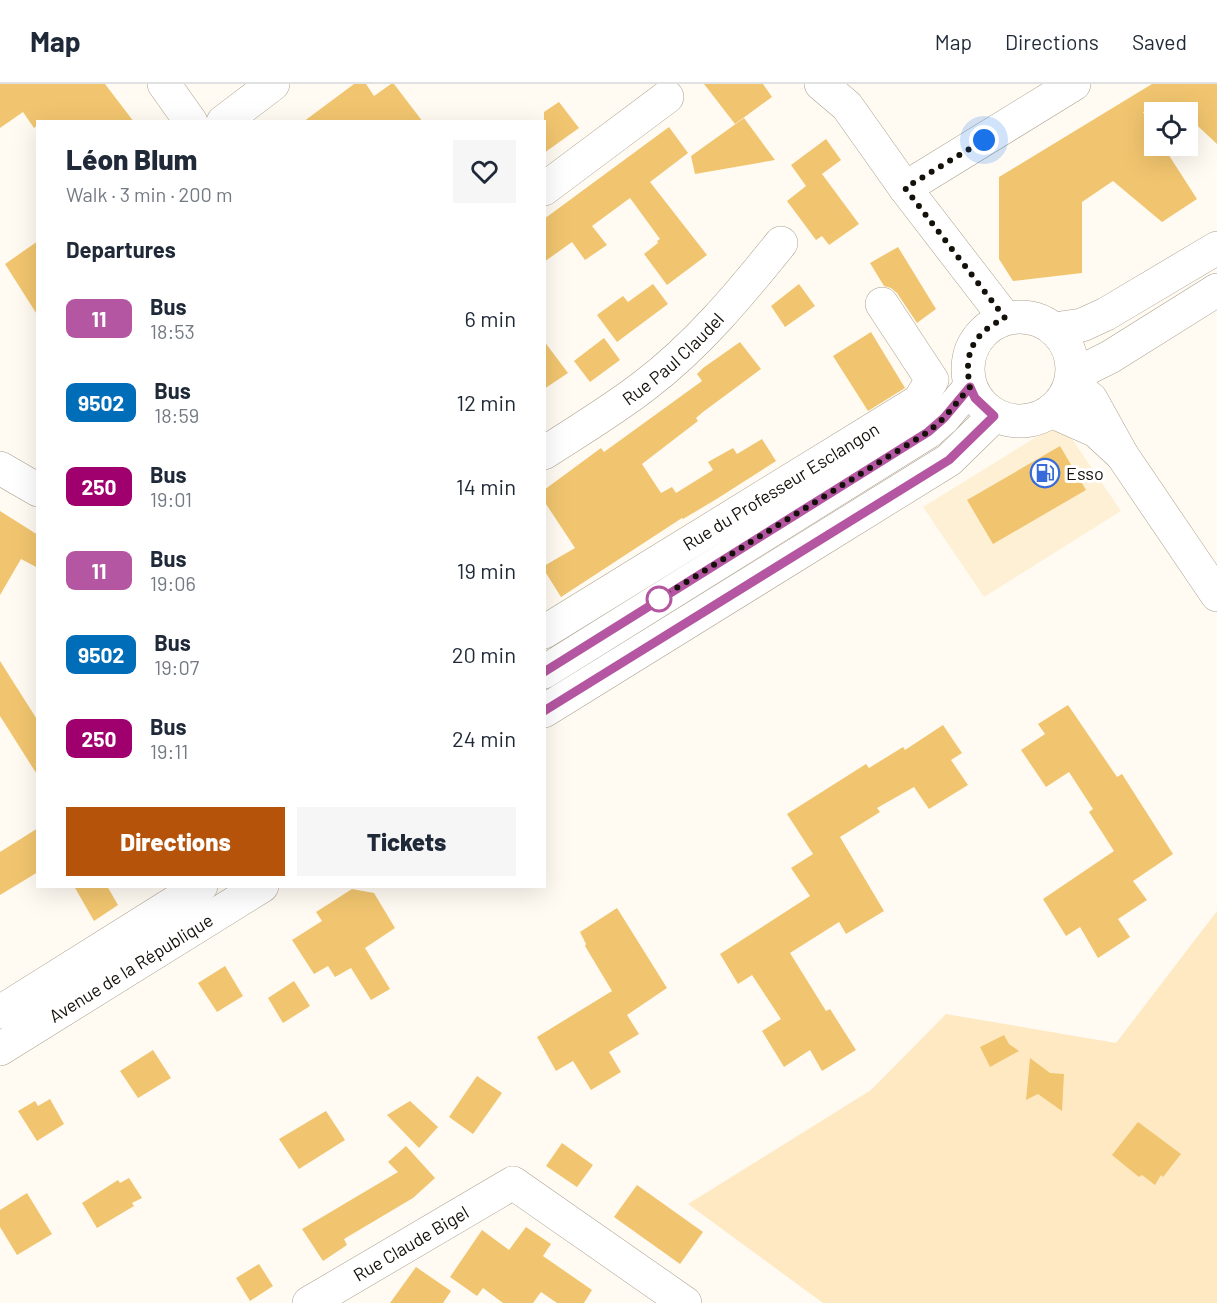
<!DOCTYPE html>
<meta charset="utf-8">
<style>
body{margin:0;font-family:Barlow,sans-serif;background:#f6f6f7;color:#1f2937;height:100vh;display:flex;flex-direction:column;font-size:22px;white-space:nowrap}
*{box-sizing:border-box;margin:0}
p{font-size:20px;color:#747a83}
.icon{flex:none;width:33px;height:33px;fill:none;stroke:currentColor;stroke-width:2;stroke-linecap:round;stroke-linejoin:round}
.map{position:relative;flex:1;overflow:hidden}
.panel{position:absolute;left:36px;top:36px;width:510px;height:768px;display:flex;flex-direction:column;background:#fff;border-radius:0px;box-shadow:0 6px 24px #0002}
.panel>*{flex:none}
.badge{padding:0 12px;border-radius:9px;font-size:21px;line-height:39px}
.tools{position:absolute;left:1144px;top:18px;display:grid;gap:12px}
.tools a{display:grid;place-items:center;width:54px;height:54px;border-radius:0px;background:#fff;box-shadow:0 6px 24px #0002;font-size:30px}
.you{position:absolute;width:30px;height:30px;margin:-15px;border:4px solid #fff;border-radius:50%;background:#1a73e8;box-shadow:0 0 0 9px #1a73e833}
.map>.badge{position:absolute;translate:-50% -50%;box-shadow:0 0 0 3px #fff}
h2{padding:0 30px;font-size:22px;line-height:54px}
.round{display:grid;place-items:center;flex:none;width:63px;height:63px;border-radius:0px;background:#f6f6f7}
.overview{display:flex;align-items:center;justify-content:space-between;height:102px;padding:0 30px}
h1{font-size:28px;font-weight:800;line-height:45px}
.primary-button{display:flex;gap:12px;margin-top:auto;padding:12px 30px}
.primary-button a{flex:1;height:69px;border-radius:0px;background:#b45309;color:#fff;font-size:24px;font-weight:800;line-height:69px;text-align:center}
.primary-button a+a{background:#f6f6f7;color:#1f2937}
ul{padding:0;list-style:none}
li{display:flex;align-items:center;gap:18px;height:84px;padding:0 30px}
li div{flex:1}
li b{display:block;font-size:22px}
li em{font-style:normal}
li .badge{min-width:66px;font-weight:700;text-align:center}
header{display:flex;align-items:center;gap:36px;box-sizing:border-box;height:84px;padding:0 30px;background:#fff;border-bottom:2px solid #e0e1e3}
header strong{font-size:28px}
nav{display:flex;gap:33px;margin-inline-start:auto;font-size:21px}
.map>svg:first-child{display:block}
.built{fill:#fef0d5}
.green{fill:#ffe9c2}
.building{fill:#f1c56f}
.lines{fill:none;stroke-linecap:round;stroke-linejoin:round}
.minor-casing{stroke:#aba18f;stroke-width:34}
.major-casing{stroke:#aba18f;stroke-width:34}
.minor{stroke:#fff;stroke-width:33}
.major{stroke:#fff;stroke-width:33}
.line-casing{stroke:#fff;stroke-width:14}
.line{stroke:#b456a1;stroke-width:9}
.walk{stroke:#14100a;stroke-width:6;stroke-dasharray:0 10.8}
.stop-dot{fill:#fff;stroke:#b456a1;stroke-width:3}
.labels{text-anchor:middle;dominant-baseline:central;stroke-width:6;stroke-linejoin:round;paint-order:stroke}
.street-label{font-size:18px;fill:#14100a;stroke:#fff}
.poi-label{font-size:18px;fill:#14100a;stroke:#fff;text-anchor:start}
</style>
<header>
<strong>Map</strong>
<nav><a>Map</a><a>Directions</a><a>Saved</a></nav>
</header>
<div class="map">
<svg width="1217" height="1219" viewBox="0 0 1217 1219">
<rect width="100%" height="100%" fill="#fffbf3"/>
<polygon class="built" points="1066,346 1121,427 984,513 923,423 1046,347"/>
<polygon class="green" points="1217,827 1217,1219 823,1219 688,1120 871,1006 946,930 1116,959"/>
<g class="building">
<polygon points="0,0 105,0 134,38 38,38 38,41 34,44 23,28 0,44"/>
<polygon points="354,0 366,0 374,12 391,0 394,0 423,38 303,38"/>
<polygon points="704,0 763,0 772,13 735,40"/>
<polygon points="1152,0 1217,0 1217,60 1188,33 1188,28 1143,28 1155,48 1155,62 1163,62 1197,115 1162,138 1113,97 1082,118 1082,189 1013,197 999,175 999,93"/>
<polygon points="559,18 579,44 544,69 544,28"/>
<polygon points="744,34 775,76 695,90 691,72"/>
<polygon points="669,43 688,69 650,98 707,171 667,201 644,170 658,159 657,157 660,155 630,114 592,142 607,161 585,176 572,158 544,178 544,135"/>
<polygon points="826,55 841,76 822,90 859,140 829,161 822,152 816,156 787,117 806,102 791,81"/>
<polygon points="38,157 38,232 5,180"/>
<polygon points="898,163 936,225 917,239 897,209 891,204 884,202 870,179"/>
<polygon points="653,200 668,220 617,258 597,231 623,212 628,218"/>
<polygon points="799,200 815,222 785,243 771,222"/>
<polygon points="871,248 905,304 868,327 833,272"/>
<polygon points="604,254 620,276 590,298 574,277"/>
<polygon points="544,257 568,289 544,305"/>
<polygon points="740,258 761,285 703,328 696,334 698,337 642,380 661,409 672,403 676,409 713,386 708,378 733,364 737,370 762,355 776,377 715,416 683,435 682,434 561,513 544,486 544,482 575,464 544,417 544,406 601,364 604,368 702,297 697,290 703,284"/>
<polygon points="1060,362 1086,406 993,460 967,416"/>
<polygon points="0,427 38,451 38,484 21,475 0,511"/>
<polygon points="0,577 38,637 38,692 0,632"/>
<polygon points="1068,621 1117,693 1122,690 1173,770 1133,797 1147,816 1118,835 1130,853 1098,874 1080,843 1066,852 1043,815 1114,767 1089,728 1093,725 1069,688 1046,703 1021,666 1045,650 1038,640"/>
<polygon points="943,641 962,669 951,676 968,701 929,725 914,703 877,724 880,728 840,753 884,827 846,850 839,838 790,869 826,927 830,925 856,966 822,987 810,966 784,983 762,947 781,935 752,891 738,900 720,870 810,812 791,784 813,770 787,730 866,680 869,684 903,663 905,666"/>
<polygon points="38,744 38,788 0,811 0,768"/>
<polygon points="74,802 107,802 118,821 94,837"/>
<polygon points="352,805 374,809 395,844 365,864 390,905 371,916 351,884 335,893 328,882 314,890 292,856 322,837 316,828"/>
<polygon points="617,824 667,904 627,931 639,950 609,968 621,988 591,1006 573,977 556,987 537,953 612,907 585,862 586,860 580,848"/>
<polygon points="225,882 243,912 217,928 198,899"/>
<polygon points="294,897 310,922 283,939 268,914"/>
<polygon points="1004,951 1009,960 1019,967 990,983 980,963"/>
<polygon points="153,966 171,994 138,1014 120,987"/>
<polygon points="1030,974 1050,989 1064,990 1062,1027 1038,1010 1026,1016"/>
<polygon points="477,992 502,1009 473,1050 449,1033"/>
<polygon points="50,1015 64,1040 37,1057 18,1027 35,1017 38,1022"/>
<polygon points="410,1017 438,1043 419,1064 387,1031"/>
<polygon points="326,1027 345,1056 299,1085 279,1055"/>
<polygon points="1138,1038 1181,1070 1163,1093 1161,1091 1155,1101 1142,1091 1139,1093 1112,1071"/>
<polygon points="562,1059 593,1081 577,1103 546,1082"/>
<polygon points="406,1062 435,1094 413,1114 344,1155 347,1161 323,1177 302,1145 398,1088 388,1078"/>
<polygon points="129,1094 142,1114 132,1119 134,1122 97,1144 82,1119 118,1096 120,1099"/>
<polygon points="637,1101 703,1148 680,1180 614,1133"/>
<polygon points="27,1109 52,1150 17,1171 0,1143 0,1126"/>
<polygon points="526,1143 551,1160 543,1172 592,1206 584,1219 557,1219 541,1208 533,1219 503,1219 483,1204 477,1212 450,1193 482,1146 509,1166"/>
<polygon points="259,1180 273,1202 250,1217 236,1194"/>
<polygon points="416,1183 451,1207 443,1219 390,1219"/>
</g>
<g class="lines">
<g class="minor-casing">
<g id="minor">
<polyline points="164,0 191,38"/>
<polyline points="821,0 847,22 905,104 1005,234"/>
<polyline points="223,38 273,0"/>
<polyline points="905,104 1074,0"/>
<polyline points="544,105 667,13"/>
<polyline points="1051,327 1096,347 1122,371 1091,315 1071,299"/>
<path id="s1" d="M544,369C578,347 613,326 644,302C697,262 740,210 781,159"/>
<polyline points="1122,371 1217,511"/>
<polyline points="0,384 38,406"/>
<path id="s2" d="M544,548L919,317L932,296L882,220"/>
<path id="s3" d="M309,1219L513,1099L685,1219"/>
</g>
</g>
<g class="major-casing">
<g id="major">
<circle cx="1020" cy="285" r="52"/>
<polyline points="1054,245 1082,241 1106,230 1217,164"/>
<polyline points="1072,292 1110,273 1217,206"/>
<polyline points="544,588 928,348 944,334 970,303"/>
<polyline points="544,627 949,376 994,332"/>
<polyline points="0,928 201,802"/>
<path id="s4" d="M0,965L262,802"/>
</g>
</g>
<use href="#minor" class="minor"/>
<use href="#major" class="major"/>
</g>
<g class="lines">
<g class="line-casing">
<polyline id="line" points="544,588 928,348 944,334 970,303 975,314 994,332 949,376 544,627"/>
</g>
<use href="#line" class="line"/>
<path class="walk" d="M659,515L928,348L944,334L970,303C963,268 974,249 1005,234L905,104L984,56"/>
</g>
<defs>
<g id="fuel-ring" transform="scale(1.5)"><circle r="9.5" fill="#fff" stroke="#376bda" stroke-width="1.5"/><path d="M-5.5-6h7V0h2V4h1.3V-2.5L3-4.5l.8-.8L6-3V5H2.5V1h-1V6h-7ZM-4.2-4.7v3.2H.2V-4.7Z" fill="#376bda"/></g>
</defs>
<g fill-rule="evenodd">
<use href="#fuel-ring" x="1045" y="389"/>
</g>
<circle class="stop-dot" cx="659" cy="515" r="12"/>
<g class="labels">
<g class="street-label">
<text stroke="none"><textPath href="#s1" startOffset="160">Rue Paul Claudel</textPath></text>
<text stroke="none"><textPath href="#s2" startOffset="278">Rue du Professeur Esclangon</textPath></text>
<text stroke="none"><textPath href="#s4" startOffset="154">Avenue de la République</textPath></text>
<text stroke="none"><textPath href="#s3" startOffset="118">Rue Claude Bigel</textPath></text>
</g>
<g class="poi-label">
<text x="1066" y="389">Esso</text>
</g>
</g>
</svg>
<div class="tools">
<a><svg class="icon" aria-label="locate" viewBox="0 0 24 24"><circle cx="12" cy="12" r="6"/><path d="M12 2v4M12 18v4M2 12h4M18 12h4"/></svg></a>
</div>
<div class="you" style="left:984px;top:56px"></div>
<section class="panel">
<div class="overview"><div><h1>Léon Blum</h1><p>Walk · 3 min · 200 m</p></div><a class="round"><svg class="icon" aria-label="heart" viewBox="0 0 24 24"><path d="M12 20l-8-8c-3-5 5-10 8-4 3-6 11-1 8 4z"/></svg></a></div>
<h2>Departures</h2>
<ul>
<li><span class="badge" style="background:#b456a1;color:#fff">11</span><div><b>Bus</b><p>18:53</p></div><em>6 min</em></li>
<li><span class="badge" style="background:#006db8;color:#fff">9502</span><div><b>Bus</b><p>18:59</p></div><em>12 min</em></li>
<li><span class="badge" style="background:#a0006e;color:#fff">250</span><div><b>Bus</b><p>19:01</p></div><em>14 min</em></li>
<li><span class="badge" style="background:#b456a1;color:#fff">11</span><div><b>Bus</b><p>19:06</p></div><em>19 min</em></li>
<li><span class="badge" style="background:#006db8;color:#fff">9502</span><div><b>Bus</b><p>19:07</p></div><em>20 min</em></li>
<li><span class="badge" style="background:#a0006e;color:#fff">250</span><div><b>Bus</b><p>19:11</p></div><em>24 min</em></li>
</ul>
<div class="primary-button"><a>Directions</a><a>Tickets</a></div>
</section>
</div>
